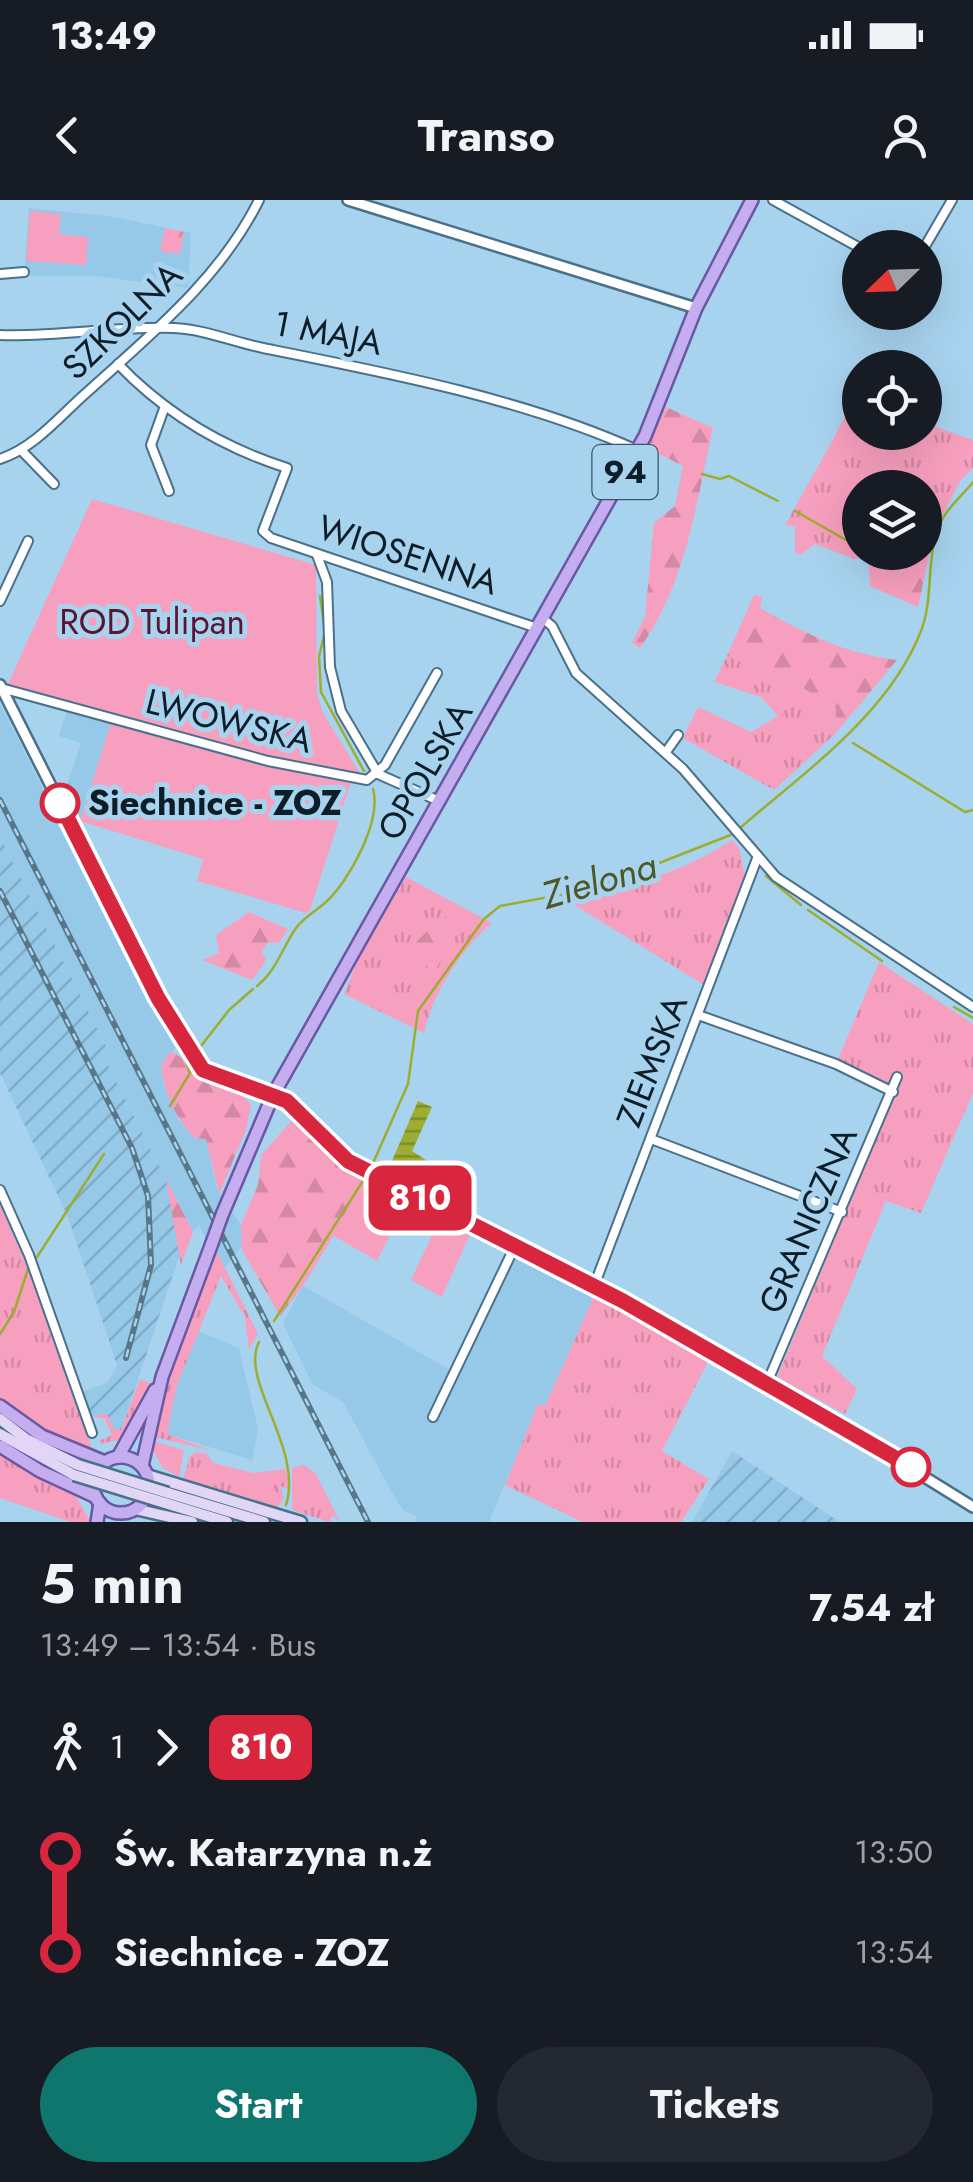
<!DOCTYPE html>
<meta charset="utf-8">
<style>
body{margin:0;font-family:Jost,sans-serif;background:#242831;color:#f1f3f6;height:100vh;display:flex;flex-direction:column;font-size:38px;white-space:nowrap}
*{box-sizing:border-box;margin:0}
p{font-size:32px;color:#9ea1a6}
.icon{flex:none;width:55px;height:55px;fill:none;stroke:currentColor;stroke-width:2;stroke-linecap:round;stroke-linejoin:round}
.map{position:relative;height:1322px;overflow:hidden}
.panel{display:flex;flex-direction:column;background:#171b24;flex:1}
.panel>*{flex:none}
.badge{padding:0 20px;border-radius:15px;font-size:35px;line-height:65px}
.needle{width:65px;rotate:247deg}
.controls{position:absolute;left:842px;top:30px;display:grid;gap:20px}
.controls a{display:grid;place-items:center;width:100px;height:100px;border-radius:50%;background:#171b24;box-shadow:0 10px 40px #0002;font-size:50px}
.map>.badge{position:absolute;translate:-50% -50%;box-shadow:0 0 0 5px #fff}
.legs{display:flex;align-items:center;gap:15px;height:110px;padding:0 40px;font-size:32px}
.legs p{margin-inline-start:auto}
.summary{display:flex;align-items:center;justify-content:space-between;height:170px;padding:0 40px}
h1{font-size:55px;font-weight:700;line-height:75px}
.action{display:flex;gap:20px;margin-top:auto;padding:20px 40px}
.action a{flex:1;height:115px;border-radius:60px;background:#0f766e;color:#fff;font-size:40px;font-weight:700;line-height:115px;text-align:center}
.action a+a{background:#242831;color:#f1f3f6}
ul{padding:0 40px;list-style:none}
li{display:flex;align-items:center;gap:35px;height:100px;font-size:38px}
li i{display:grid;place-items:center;width:15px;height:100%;margin:0 12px;background:currentColor}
li i::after{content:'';width:25px;height:25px;margin:-12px;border:8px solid;border-radius:50%;background:#171b24}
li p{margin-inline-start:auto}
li:first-child i{background:linear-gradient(#0000 50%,currentColor 0)}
li:last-child i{background:linear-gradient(currentColor 50%,#0000 0)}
.status{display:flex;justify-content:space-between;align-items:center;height:70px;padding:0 50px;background:#171b24;direction:ltr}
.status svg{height:28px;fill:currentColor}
header{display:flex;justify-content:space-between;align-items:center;height:130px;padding:0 40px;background:#171b24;font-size:45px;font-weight:700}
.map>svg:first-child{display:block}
.built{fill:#96c8e8}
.industrial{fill:url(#industrial-furrows)}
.grass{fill:url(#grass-tufts)}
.forest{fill:url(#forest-firs)}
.park{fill:url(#park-crowns)}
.garden{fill:#f79fbe}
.water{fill:url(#water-rules)}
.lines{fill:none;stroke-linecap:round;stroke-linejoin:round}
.stream{stroke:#9cad2f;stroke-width:2.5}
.minor-casing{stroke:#49718b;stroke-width:12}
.tertiary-casing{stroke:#49718b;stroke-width:14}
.secondary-casing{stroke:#49718b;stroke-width:15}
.primary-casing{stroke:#6b58a3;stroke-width:16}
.minor{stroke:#fff;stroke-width:8}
.tertiary{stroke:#fff;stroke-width:9}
.secondary{stroke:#e2d6f7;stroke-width:10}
.primary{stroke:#c4aeef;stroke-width:11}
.rail-casing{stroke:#587688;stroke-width:6}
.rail{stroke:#a8d3ef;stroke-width:2.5;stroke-dasharray:8;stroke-linecap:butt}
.secondary-bridge-casing{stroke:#49718b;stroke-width:15;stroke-linecap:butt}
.primary-bridge-casing{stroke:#6b58a3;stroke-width:16;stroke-linecap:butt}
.secondary-bridge{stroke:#e2d6f7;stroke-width:10}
.primary-bridge{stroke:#c4aeef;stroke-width:11}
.line-1-casing{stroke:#fff;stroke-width:22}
.line-1{stroke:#d7263d;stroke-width:15}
.stop-1-dot{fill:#fff;stroke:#d7263d;stroke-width:5}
.labels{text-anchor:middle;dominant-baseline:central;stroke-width:10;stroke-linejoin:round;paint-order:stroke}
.shield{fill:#a8d3ef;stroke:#3c5464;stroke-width:2.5}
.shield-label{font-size:32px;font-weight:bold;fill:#0d1e28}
.street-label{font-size:35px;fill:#0d1e28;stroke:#a8d3ef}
.park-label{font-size:35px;fill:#5a1434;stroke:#a8d3ef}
.stop-label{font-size:35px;font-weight:bold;fill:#0d1e28;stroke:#a8d3ef;text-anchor:start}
.water-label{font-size:38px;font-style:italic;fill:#4f5727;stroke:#a8d3ef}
</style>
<div class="status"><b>13:49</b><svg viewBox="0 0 49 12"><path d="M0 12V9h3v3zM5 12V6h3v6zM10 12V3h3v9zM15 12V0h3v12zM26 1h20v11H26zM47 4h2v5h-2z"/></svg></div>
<header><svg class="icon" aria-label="back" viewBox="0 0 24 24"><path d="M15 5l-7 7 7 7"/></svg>Transo<svg class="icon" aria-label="person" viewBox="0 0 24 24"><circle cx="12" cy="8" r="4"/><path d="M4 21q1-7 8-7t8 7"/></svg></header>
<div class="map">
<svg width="973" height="1322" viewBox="0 0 973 1322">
<defs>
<pattern id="industrial-furrows" width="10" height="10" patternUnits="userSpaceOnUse" patternTransform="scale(2.5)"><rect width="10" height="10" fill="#96c8e8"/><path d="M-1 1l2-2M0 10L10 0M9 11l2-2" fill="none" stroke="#80abc7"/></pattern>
<pattern id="grass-tufts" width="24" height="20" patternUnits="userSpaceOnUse" patternTransform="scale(2.5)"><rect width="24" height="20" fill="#f79fbe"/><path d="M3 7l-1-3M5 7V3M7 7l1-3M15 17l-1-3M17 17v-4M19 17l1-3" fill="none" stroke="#d388a3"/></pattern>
<pattern id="forest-firs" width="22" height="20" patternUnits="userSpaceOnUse" patternTransform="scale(2.5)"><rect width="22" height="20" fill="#f79fbe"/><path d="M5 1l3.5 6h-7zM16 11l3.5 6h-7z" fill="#d388a3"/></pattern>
<pattern id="park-crowns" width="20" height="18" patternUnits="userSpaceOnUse" patternTransform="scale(2.5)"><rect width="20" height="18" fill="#f79fbe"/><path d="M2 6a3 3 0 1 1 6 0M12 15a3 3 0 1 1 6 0" fill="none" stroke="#d388a3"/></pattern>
<pattern id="water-rules" width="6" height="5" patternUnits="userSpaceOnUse" patternTransform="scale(2.5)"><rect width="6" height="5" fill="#9cad2f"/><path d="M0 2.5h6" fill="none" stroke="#7e8c28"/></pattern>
</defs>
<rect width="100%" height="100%" fill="#a8d3ef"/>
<g class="built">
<polygon points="29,8 115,17 191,33 188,88 95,76 24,76"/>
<polygon points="0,504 175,848 161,864 163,882 178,919 194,938 206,938 217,990 241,1025 243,1045 222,1071 199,1025 193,1031 103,856 110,853 0,637"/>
<polygon points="67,510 111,523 80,621 74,619 63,597 81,543 59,536"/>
<polygon points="515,1054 595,1094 545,1206 538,1205 489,1322 416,1322 416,1316 403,1310 391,1291 343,1202 312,1184 283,1123 303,1086 450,1170 429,1214 436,1218"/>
<polygon points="198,1131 239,1148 258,1229 252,1260 167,1234 176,1188"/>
</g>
<g class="industrial">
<polygon points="0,637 110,854 103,856 193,1032 178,1060 121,1230 114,1229 107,1214 90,1216 81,1193 108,1182 117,1165 68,1017 0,873"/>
<polygon points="732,1251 840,1322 692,1322"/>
</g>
<g class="grass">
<path d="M860,183V232H925V223L973,240V268L960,281L934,332L928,328L925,333V288H860V352L917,353L898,376L868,356L854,359L815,344L800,355L795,352V326L785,325C812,276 839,233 860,183Z"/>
<polygon points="727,456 791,481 836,508 835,534 774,590 683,538 698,507 751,532 778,516 761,497 714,482"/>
<path d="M732,640L739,648L745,677L706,786L568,701C621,692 687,670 732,640Z"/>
<path d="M406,677L492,723C461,749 433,793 424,833L344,794L358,759Z"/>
<polygon points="879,762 973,824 973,893 921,1013 886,1001 822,1156 857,1189 845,1214 777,1177 900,883 891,886 836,864"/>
<polygon points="0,1005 26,1064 92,1249 52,1239 0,1202"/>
<polygon points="216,1050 258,1134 249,1150 245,1117 221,1076 176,1188 167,1234 213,1251 155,1237 173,1159"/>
<polygon points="595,1094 709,1160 662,1251 709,1279 681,1322 583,1322 505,1285 538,1204 545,1206"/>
<polygon points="140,1179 152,1184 125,1238 102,1244 99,1241 112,1235 105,1219 90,1216 107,1214 114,1229 121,1230"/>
<polygon points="156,1242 184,1250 179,1277 163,1268 151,1247"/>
<polygon points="0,1251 74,1293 91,1322 71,1322 0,1298"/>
<polygon points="196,1252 207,1254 213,1263 254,1273 286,1269 289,1289 280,1286 284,1298 278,1307 183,1279 190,1256"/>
<polygon points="304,1265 316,1274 340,1322 333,1315 329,1322 292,1310 292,1268"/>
</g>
<g class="forest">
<path d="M666,207L713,228C696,303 686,384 640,448L632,443L645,417L654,323L675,306L683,266L648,248Z"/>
<polygon points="927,328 934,332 918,407 870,386 868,356 899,376 917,353 925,352"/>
<path d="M754,395L762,397L760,408C804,433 847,454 897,460L835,534L836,508L791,481L727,456Z"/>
<polygon points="249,712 288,729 279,743 268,742 261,753 267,759 252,780 202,760 219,753 216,735"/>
<polygon points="443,716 464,723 434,772 411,754 414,744"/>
<path d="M171,851C191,865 240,888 251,905L246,930L219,994L206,939L194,938C175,916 164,894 161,865Z"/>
<path d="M295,917C317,940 337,969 368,979L303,1086L280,1116L242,1050L241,1025L258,985L261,955Z"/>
<polygon points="166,979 193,1032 181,1065"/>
</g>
<polygon class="park" points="165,28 184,32 180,54 160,51"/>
<g class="garden">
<polygon points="30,11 61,14 59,34 88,37 86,65 26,61"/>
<polygon points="92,299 316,365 317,494 323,513 360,573 357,576 266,557 8,484"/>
<polygon points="111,523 243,559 351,582 310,710 306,713 197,681 203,659 80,621"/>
<polygon points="368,979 418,1007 421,1018 437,1015 471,1032 442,1097 411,1080 436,1027 402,1011 377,1061 331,1034"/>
</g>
<polygon class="water" points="418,901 432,907 412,951 455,979 475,1001 473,1008 391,963"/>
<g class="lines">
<g class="stream">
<polyline points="702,274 720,279 729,276 778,301"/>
<polyline points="795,311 860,348"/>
<polyline points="869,352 875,356"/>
<polyline points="320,396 325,431 319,457 321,492 364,571"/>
<polyline points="853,543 965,612 973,610"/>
<path d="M739,629C803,573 889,514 921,431C935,395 924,353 943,318C950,305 964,294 973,282"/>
<polyline points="766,676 801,705"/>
<polyline points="808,710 882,761"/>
<path d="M257,786C277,770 282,748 296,728C304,717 316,711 326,702C349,681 382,621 373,589"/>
<polyline points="954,807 973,818"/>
<polyline points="198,850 229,810 253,789"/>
<polyline points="170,906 190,873 186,861"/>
<polyline points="370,970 408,884 418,811 484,719 500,706 593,689 733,634"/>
<polyline points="37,1057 104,954"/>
<polyline points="274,1121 366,976"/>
<polyline points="0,1134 14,1112 28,1069"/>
<path d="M259,1142C239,1181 304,1248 286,1305"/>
</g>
<g class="minor-casing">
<g id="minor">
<polyline points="773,0 860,48"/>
<polyline points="924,48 952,0"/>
<polyline points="0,74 24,72"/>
<path d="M0,135C59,137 115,126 174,128C203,129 234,142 263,148C384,172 525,199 637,250"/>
<path d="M118,164C166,214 221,247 287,268L263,331L271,338L537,428"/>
<polyline points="165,206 151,245 169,291"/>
<polyline points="21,250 54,284"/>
<path d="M0,259C34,248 59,217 85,194C149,136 220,79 259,0"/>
<polyline points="317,355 327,382 330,467 341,511 378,574 439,601"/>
<polyline points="0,401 28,341"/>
<polyline points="542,418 552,426 576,473 683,569 776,677 973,807"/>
<polyline points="1,488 268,561 367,580 385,565 437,473"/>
<polyline points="666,552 678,535"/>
<polyline points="701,816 836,864 893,892"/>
<polyline points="651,939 842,1012"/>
<polyline points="0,990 29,1055 92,1233"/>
<polyline points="594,1086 758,656"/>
<polyline points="767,1183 897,877"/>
<polyline points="433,1217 515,1046"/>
</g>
</g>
<g class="tertiary-casing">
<g id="tertiary">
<polyline points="348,0 696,108"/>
<polyline points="0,485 158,798 203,870 287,901 348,961 623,1101 826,1216 973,1307"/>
</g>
</g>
<g class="secondary-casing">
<g id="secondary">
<polyline points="0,1219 26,1239 78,1265"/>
<polyline points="0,1234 74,1275"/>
<polyline points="147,1275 301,1322"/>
<polyline points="168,1293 264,1322"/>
<polyline points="165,1303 227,1322"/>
<polyline points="135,1309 192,1322"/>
</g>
</g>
<g class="primary-casing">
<g id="primary">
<polyline points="222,1015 273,895 645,236 696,108 752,0"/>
<polyline points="0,1206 42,1236 105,1262"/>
<polyline points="0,1246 40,1271 96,1297"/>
<polyline points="118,1257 155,1190"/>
<circle cx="121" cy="1285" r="28"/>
<polyline points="142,1266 162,1177 212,1043"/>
<polyline points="97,1322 100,1303"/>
</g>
</g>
<use href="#minor" class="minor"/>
<use href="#tertiary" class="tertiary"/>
<use href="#secondary" class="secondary"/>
<use href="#primary" class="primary"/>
<g class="rail-casing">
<g id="rail">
<polyline points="0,600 368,1322"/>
<polyline points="0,691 132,948 148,996 151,1065 126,1158"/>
</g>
</g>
<use href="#rail" class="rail"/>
<g class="secondary-bridge-casing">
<g id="secondary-bridge">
<polyline points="78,1265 168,1293"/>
<polyline points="74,1275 165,1303"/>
</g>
</g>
<g class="primary-bridge-casing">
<polyline id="primary-bridge" points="212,1043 222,1015"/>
</g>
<use href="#secondary-bridge" class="secondary-bridge"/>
<use href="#primary-bridge" class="primary-bridge"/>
</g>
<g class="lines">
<g class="line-1-casing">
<polyline id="line-1" points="60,603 158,798 203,870 287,901 348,961 623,1101 911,1267"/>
</g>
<use href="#line-1" class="line-1"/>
</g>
<g class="stop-1-dot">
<circle cx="60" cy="603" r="18"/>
<circle cx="911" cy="1267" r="18"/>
</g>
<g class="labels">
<rect class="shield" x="592.5" y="245" width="65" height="54" rx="8"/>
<g class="shield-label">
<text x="625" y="272">94</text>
</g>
<g class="street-label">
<text transform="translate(122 121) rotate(-44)">SZKOLNA</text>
<text transform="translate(328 133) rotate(11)">1 MAJA</text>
<text transform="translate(408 355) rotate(18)">WIOSENNA</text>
<text transform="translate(229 521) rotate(14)">LWOWSKA</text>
<text transform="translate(425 571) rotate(-60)">OPOLSKA</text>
<text transform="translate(652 861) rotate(-69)">ZIEMSKA</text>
<text transform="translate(808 1020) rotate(-67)">GRANICZNA</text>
</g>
<g class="park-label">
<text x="152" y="422">ROD Tulipan</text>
</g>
<g class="stop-label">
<text x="88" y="603">Siechnice - ZOZ</text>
</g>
<g class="water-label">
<text transform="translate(599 680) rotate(-16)">Zielona</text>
</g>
</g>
</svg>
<div class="controls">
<a><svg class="needle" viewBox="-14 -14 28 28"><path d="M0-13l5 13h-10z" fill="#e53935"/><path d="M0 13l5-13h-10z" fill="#9ea1a6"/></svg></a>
<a><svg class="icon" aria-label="locate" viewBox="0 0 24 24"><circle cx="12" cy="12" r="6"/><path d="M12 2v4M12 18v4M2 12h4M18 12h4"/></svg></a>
<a><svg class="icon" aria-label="layers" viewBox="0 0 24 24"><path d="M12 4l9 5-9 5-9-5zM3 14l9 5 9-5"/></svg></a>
</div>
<b class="badge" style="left:420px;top:998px;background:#d7263d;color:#fff">810</b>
</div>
<section class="panel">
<div class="summary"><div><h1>5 min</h1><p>13:49 – 13:54 · Bus</p></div><b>7.54 zł</b></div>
<div class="legs"><svg class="icon" aria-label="walk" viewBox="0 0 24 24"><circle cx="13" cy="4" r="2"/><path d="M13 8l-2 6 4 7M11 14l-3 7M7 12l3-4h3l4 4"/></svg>1<svg class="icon" aria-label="forward" viewBox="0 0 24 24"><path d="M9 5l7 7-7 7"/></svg><b class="badge" style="background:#d7263d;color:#fff">810</b></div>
<ul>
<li><i style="color:#d7263d"></i><b>Św. Katarzyna n.ż</b><p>13:50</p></li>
<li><i style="color:#d7263d"></i><b>Siechnice - ZOZ</b><p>13:54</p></li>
</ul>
<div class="action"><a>Start</a><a>Tickets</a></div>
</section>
